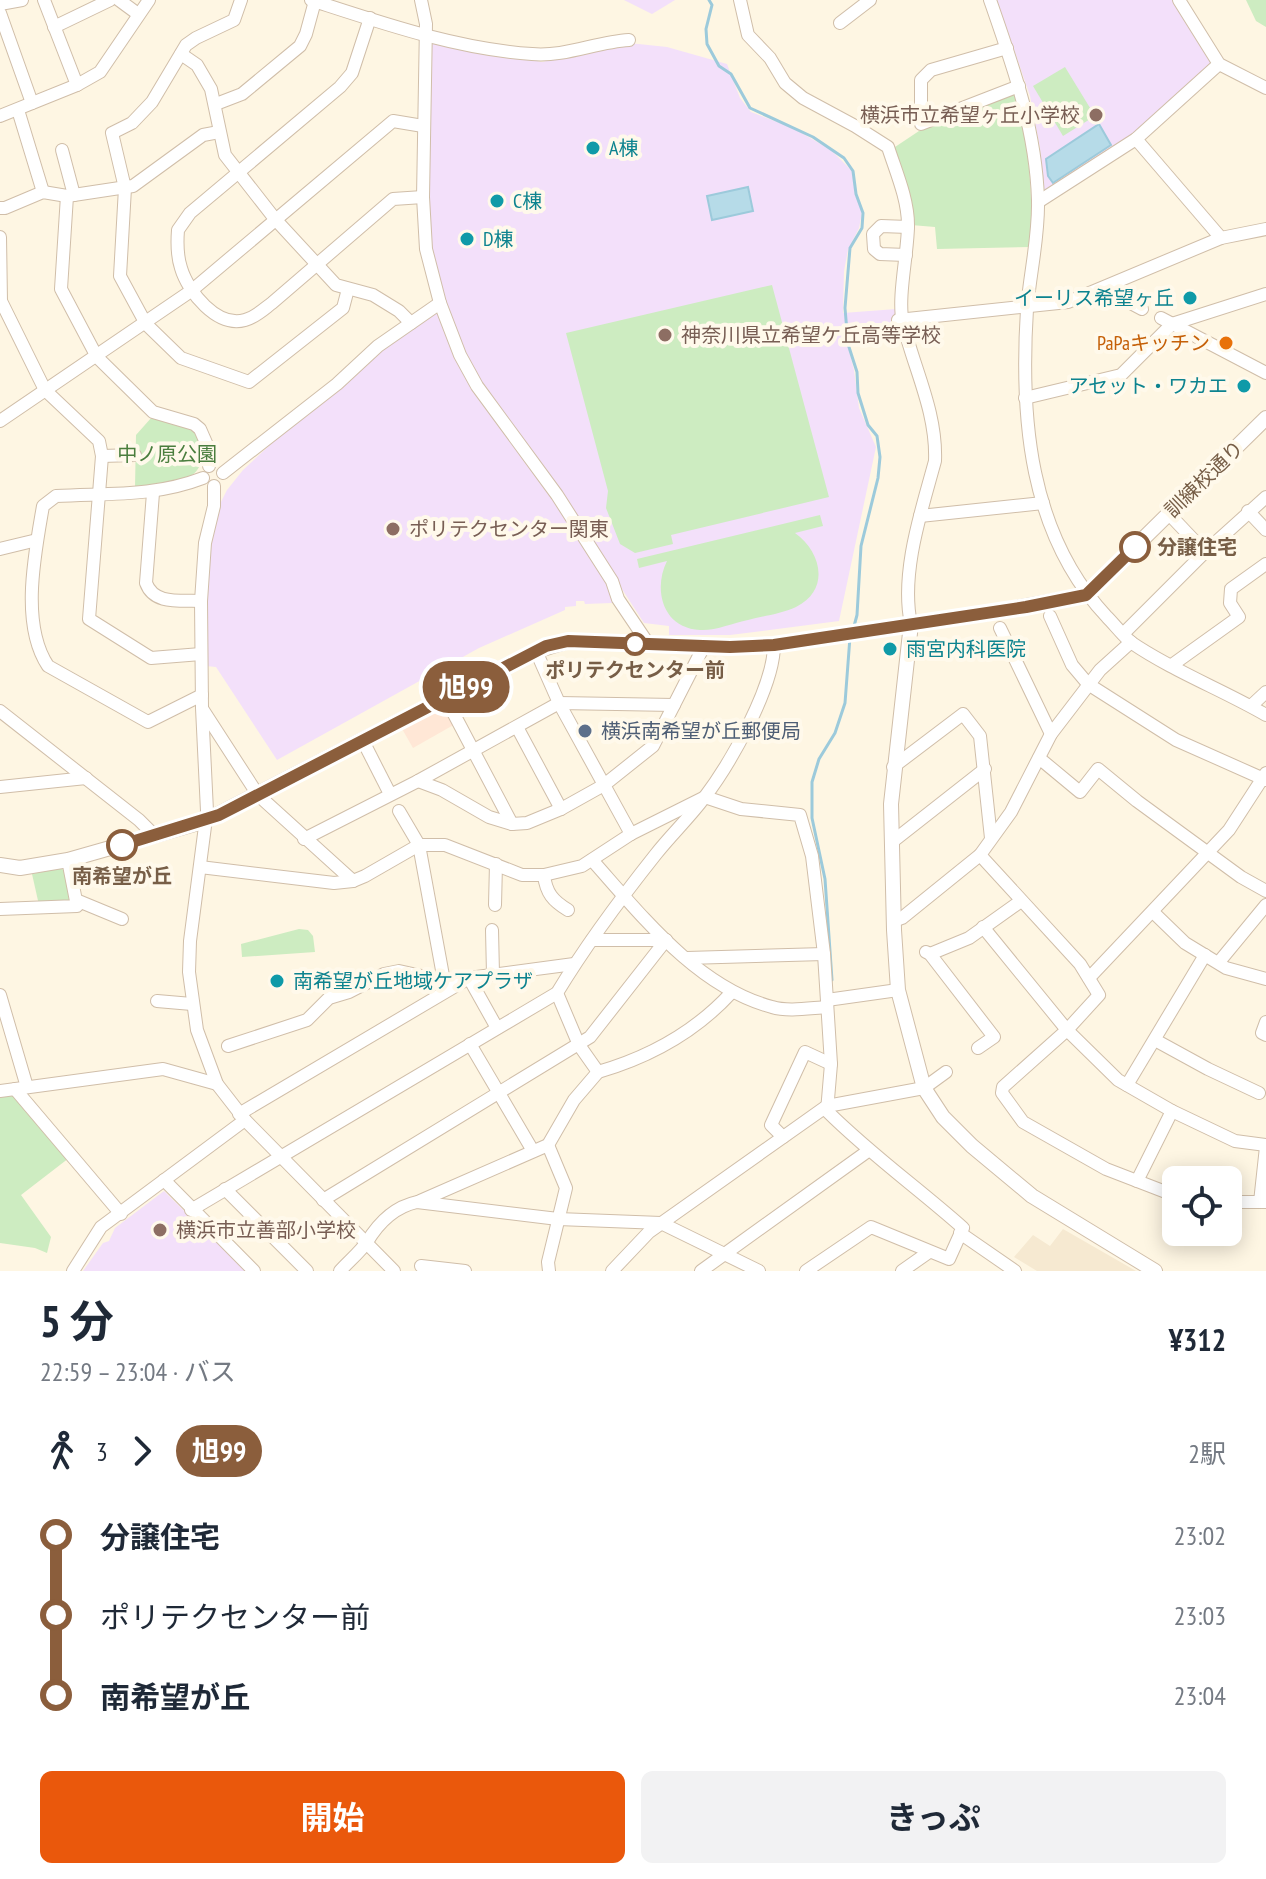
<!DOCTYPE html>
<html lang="ja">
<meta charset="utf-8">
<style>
body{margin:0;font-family:"PT Sans Narrow","Noto Sans JP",sans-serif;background:#f2f2f3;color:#1f2937;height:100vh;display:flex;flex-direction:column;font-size:30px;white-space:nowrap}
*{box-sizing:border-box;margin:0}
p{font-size:26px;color:#747a83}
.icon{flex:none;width:44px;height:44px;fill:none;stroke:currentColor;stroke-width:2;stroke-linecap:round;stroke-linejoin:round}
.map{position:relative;height:1271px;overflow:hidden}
.panel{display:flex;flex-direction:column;background:#fff;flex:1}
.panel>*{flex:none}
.badge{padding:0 16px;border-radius:26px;font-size:28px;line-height:52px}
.buttons{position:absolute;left:1162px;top:1166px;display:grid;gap:16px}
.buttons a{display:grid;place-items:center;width:80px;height:80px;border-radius:12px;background:#fff;box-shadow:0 4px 20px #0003;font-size:40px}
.map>.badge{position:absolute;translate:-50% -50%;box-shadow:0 0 0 4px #fff}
.legs{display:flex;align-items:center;gap:12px;height:88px;padding:0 40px;font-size:26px}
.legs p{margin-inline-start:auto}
.head{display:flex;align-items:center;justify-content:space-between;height:136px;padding:0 40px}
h1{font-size:44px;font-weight:700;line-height:60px}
.cta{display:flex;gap:16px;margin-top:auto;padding:16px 40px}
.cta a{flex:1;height:92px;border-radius:12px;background:#ea580c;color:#fff;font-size:32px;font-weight:700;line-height:92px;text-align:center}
.cta a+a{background:#f2f2f3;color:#1f2937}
ul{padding:0 40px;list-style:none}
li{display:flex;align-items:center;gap:28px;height:80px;font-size:30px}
li i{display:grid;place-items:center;width:12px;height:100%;margin:0 10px;background:currentColor}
li i::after{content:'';width:20px;height:20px;margin:-10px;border:6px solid;border-radius:50%;background:#fff}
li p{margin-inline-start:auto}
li:first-child i{background:linear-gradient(#0000 50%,currentColor 0)}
li:last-child i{background:linear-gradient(currentColor 50%,#0000 0)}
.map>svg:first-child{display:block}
.residential{fill:#f6e9d1}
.commercial{fill:#ffe7d6}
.education{fill:#f3e0fa}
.green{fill:#cdecc1}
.water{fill:#b6dbe8;stroke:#9ccadb;stroke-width:2}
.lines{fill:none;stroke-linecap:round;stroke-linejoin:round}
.stream{stroke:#9ccadb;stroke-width:3}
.minor-casing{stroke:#d0bea9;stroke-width:14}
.tertiary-casing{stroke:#d0bea9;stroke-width:16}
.minor{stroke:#fff;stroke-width:12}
.tertiary{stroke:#fff;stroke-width:14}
.line-1-casing{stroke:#fff;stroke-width:18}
.line-1{stroke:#8b5e3c;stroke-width:12}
.education-dot{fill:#8d6e63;stroke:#fff9eb;stroke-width:3}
.culture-dot{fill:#0f9aa8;stroke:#fff9eb;stroke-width:3}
.food-dot{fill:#e8710a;stroke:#fff9eb;stroke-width:3}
.stop-1-dot{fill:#fff;stroke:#8b5e3c;stroke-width:4}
.service-dot{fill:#5c6f8a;stroke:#fff9eb;stroke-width:3}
.labels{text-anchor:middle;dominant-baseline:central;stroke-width:8;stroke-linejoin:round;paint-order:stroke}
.education-label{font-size:20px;fill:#785e54;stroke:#fff9eb;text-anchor:start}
.culture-label{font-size:20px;fill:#0d838f;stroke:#fff9eb;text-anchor:start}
.food-label{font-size:20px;fill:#c56008;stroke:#fff9eb;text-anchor:end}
.park-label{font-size:20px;fill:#4a7e3e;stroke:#fff9eb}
.street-label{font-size:20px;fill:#775e47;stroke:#fff9eb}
.stop-label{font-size:20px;font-weight:bold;fill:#775e47;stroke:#fff9eb}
.service-label{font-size:20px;fill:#4e5e75;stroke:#fff9eb;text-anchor:start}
</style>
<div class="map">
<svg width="1266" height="1271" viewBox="0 0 1266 1271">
<rect width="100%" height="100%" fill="#fef6e3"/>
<polygon class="residential" points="1063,1229 1136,1271 1037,1271 1014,1257 1033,1235 1050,1246"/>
<polygon class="commercial" points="443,704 457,723 413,748 401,727"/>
<g class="education">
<polygon points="624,0 675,0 652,14"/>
<polygon points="997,0 1175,0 1216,64 1137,134 1047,192 1043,188 1040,148 1030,96"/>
<polygon points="430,40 542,62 629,43 667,47 727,64 740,98 751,112 793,128 831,150 852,171 855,195 862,212 859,228 848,250 844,271 843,313 896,309 900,331 846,339 854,370 859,408 876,447 839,621 730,635 669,635 669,626 644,623 590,540 481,386 462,350 444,300 432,253 428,199"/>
<polygon points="434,313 441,313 455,355 609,583 612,603 585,604 584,601 576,601 576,606 565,607 565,610 479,648 277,760 216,667 206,666 205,568 216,512 227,490 243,470 300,417 379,351"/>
<polygon points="164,1191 245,1271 83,1271 103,1243 109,1241 115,1228"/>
</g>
<g class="green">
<polygon points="1246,0 1266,0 1266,27 1256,21"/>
<polygon points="1065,67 1095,116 1063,136 1033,86"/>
<path d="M1016,93C1029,146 1033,192 1031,247L937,249L935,227L911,225L892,149L919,131Z"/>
<polygon points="772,285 829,497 671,535 673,544 635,553 620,544 606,508 608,491 566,333"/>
<path d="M152,417L193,430C198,437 202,445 202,454C202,487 159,484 135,487L136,435Z"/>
<path d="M820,515L823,526L795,533C821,551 831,590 796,607C781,614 763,616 748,620C733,623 715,631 700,630C662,628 653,589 667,561L639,568L637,559Z"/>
<polygon points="61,868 67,873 72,900 39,905 32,874"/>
<polygon points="299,929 308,930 313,936 315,952 242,957 241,944"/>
<polygon points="14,1092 69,1158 21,1195 51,1237 47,1253 35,1248 0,1243 0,1095"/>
</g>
<g class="water">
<polygon points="1099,124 1111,145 1053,183 1048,176 1046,159"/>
<polygon points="748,187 753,211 712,220 707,196"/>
</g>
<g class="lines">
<g class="stream">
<polyline points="709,0 712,5 706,29 707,44 719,66 731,74 750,108 813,137 844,158 853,171 856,194 863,213 862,228 850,248 845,308 848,344 857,372 858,393 868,425 877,436 880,457 878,478 861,546 857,615 853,630"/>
<polyline points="832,980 825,879 812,818 812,782 819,759 835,733 845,703 850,637"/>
</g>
<g class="minor-casing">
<g id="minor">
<polyline points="44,0 77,85"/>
<polyline points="119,0 138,14"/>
<polyline points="241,0 234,20 196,38 186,45 152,102 132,123 112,133 125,188 120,276 146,324 181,358 249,382 343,308 348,289"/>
<path d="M311,0C382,23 457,49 532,54C565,57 596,42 629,40"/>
<polyline points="421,0 426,24 423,197 426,249 440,303 460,355 477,386 557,495 612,581 618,599 649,645"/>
<path d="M740,0L748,35L770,58L785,83L803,98L855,126L888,147C896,172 908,199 908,225C908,253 897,298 903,323C914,369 937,412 935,461C922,509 900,573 911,624"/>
<path d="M990,0C1013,66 1036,130 1038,200C1039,237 1030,272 1027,309C1020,418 1029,534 1107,617C1115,625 1123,636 1132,643C1173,671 1223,690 1266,715"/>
<polyline points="1179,0 1219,64 1266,88"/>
<polyline points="0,4 22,0"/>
<polyline points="0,13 32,103"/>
<path d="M370,18L352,73L340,87L190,213L178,230C177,243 177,256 181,268C188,292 217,328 245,320C256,317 264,309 272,303L393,199L423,197"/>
<polyline points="840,23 870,0"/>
<polyline points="54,27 110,0"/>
<polyline points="1007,48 931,70 921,80 921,124 1019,86"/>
<polyline points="181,54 197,65 211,89 225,155 275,219 336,285 373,295 399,311 411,323"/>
<polyline points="216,104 242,94 300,46 306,34 315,1"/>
<polyline points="18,110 43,192"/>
<polyline points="0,116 77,85 100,72 149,0"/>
<polyline points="1136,139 1221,238"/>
<polyline points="62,150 74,195"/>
<polyline points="67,196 61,289 97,357 153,412 194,424 200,429 207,445 209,466"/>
<polyline points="1038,202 1136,139 1219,64"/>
<polyline points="0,208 5,208 43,192 67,196 133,186 203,135 219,132"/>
<polyline points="0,237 1,301 45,390 99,441 102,456 89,619 151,658 201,654"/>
<polyline points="906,255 880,254 874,249 873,234 881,226 908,227"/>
<polyline points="1116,284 1127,301 1142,309"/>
<polyline points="1161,318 1266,373"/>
<polyline points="898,320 1068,302 1221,238 1266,229"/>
<polyline points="1025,398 1121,375 1172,324 1266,294"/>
<polyline points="0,421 191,291 393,121 423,126"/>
<polyline points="102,456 135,455"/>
<polyline points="223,473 337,384 378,346 440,303"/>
<polyline points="214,486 214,506 205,543 201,601 202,708 207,811 190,941 189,972 197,1030 217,1084 245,1120 394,1271"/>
<path d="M153,493L146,583C154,605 180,600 201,601"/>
<polyline points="1248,511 1266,530"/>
<polyline points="1169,514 1205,552"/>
<polyline points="920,516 1043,503"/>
<polyline points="0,549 37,540"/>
<polyline points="1050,616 1072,665 1088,684 1176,740 1266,780"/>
<polyline points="1000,628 1051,734"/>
<polyline points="1123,634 1205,552 1266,497"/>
<polyline points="536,651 559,703 631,834"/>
<polyline points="1172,665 1239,617 1230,603 1231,589 1266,564"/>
<path d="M202,695L148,722L48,666C20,624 35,553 43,506L56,496C107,493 154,497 203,478"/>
<polyline points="445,697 512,824"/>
<polyline points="1251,706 1266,692"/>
<polyline points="203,710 258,795 353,881"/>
<polyline points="0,711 139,820 153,834"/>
<polyline points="517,727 561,809"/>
<polyline points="363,741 390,794"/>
<polyline points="1039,758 1080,792 1098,769 1137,801 1241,877 1266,891"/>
<polyline points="893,767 963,714 980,736 991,838"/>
<polyline points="418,781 442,790 489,817 512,824 527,823 561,809 604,785 653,746 704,646"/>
<polyline points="0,787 86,778"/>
<polyline points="399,811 419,845 444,981 450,984"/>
<polyline points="304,839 418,781 559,703 674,705"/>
<polyline points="892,842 985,769"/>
<polyline points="980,855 1080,964 1099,995 1067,1030 1003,1087 1002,1093 1023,1122 1106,1169 1176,1196"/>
<path d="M592,860C642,916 697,987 772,1007C788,1012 810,1008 827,1007"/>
<path d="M200,867L334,883L353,881L365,876L419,845H445L522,875H544L582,866L631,834L705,797L741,809L800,815L812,856L824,954L831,1064L827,1111C870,1154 918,1188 963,1228L949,1259L871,1227L806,1271"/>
<path d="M544,875C546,893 553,901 568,910"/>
<polyline points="76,900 122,919"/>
<polyline points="495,905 496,864"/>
<polyline points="0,909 77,906 68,860"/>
<polyline points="1153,912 1185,943 1226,968 1266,979"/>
<polyline points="894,921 902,918 980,855 1011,812 1051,734 1100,670 1131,642"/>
<polyline points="983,927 1067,1030 1118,1080 1172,1111 1235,1141 1266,1145"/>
<polyline points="492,930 493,974"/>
<polyline points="592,940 666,940"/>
<polyline points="926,952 930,954 994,1037 978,1048"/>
<polyline points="930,954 969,938 1021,901"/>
<polyline points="687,958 824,954"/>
<polyline points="1219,962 1266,905"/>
<polyline points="469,978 497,1028"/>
<polyline points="1089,978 1229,830 1266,773"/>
<path d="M557,993L579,1045L598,1072C650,1057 695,1032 731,993"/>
<polyline points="0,995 27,1087"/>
<polyline points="827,1000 898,990"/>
<polyline points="157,1001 192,1004"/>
<polyline points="1266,1022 1262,1033 1266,1035"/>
<polyline points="1155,1040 1208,1069 1259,1093"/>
<polyline points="470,1044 533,1151"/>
<polyline points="228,1046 307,1020 329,998 349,992 384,974 399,971 444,981"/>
<polyline points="1127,1085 1205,955"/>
<polyline points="15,1089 121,1214"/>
<polyline points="0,1091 163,1069 217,1084"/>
<polyline points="239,1114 469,978 574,964"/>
<polyline points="783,1137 771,1125 805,1052 831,1064"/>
<polyline points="548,1145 566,1188 548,1262 549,1271"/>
<polyline points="164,1180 254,1271"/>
<polyline points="1137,1181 1172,1111"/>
<polyline points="225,1189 307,1271"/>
<polyline points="323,1200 590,1037 666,940"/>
<polyline points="420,1201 548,1145 574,1100 598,1072"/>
<polyline points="1228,1202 1266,1202"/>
<polyline points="1260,1202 1266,1147"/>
<path d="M191,1210L557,993C586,945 621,898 656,854C671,835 689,818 704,798C730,764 774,687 774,645"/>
<polyline points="960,1233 1015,1271"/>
<polyline points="421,1266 465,1271"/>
<polyline points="73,1271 101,1227 245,1120"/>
<path d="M340,1271C348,1262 360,1252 367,1242C379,1222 394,1207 417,1202L558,1219L661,1223L759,1271"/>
<polyline points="612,1271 649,1232 827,1106 924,1088 946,1072"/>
<polyline points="701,1271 868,1151"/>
<polyline points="902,1271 929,1252"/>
</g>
</g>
<g class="tertiary-casing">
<g id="tertiary">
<polyline points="911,624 891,804 894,930 898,990 924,1088 943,1117 972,1146 1032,1196 1155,1271"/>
<polyline points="0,865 20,868 68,860 205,821 536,651 568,641 730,647 774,645 994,612 1086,595 1266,418"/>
</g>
</g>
<use href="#minor" class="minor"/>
<use href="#tertiary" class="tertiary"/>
</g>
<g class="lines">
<g class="line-1-casing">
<polyline id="line-1" points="122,845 219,815 546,646 568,641 730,647 774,645 1026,607 1086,595 1135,547"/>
</g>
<use href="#line-1" class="line-1"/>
</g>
<g class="education-dot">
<circle cx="1096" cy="115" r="8"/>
<circle cx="665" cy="335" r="8"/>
<circle cx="393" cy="529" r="8"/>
<circle cx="160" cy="1230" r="8"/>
</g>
<g class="culture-dot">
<circle cx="593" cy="148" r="8"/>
<circle cx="497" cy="201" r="8"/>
<circle cx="467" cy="239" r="8"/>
<circle cx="1190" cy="298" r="8"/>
<circle cx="1244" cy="386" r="8"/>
<circle cx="890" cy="649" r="8"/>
<circle cx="277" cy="981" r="8"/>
</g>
<circle class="food-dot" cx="1226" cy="343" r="8"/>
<g class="stop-1-dot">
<circle cx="1135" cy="547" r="14"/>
<circle cx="635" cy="644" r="10"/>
<circle cx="122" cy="845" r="14"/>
</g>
<circle class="service-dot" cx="585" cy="731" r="8"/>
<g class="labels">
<g class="education-label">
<text x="1080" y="115" text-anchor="end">横浜市立希望ヶ丘小学校</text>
<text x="681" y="335">神奈川県立希望ケ丘高等学校</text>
<text x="409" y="529">ポリテクセンター関東</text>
<text x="176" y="1230">横浜市立善部小学校</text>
</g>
<g class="culture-label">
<text x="609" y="148">A棟</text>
<text x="513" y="201">C棟</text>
<text x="483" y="239">D棟</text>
<text x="1174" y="298" text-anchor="end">イーリス希望ヶ丘</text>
<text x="1228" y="386" text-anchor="end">アセット・ワカエ</text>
<text x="906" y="649">雨宮内科医院</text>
<text x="293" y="981">南希望が丘地域ケアプラザ</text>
</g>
<g class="food-label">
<text x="1210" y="343">PaPaキッチン</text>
</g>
<g class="park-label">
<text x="167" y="454">中ノ原公園</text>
</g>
<g class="street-label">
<text transform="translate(1204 479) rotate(-44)">訓練校通り</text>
</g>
<g class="stop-label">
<text x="1157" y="547" text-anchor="start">分譲住宅</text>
<text x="635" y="670">ポリテクセンター前</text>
<text x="122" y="876">南希望が丘</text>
</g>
<g class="service-label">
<text x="601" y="731">横浜南希望が丘郵便局</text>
</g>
</g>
</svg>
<div class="buttons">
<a><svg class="icon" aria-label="locate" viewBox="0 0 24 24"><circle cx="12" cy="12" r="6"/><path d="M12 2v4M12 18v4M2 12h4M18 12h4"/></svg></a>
</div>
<b class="badge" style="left:466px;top:687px;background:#8b5e3c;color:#fff">旭99</b>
</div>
<section class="panel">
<div class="head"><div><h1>5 分</h1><p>22:59 – 23:04 · バス</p></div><b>¥312</b></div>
<div class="legs"><svg class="icon" aria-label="walk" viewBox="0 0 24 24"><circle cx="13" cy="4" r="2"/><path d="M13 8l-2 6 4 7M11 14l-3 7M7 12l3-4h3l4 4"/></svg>3<svg class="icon" aria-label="forward" viewBox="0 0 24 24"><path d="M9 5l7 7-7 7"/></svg><b class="badge" style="background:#8b5e3c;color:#fff">旭99</b><p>2駅</p></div>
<ul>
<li><i style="color:#8b5e3c"></i><b>分譲住宅</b><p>23:02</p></li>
<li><i style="color:#8b5e3c"></i><span>ポリテクセンター前</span><p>23:03</p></li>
<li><i style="color:#8b5e3c"></i><b>南希望が丘</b><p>23:04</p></li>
</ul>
<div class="cta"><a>開始</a><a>きっぷ</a></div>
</section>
